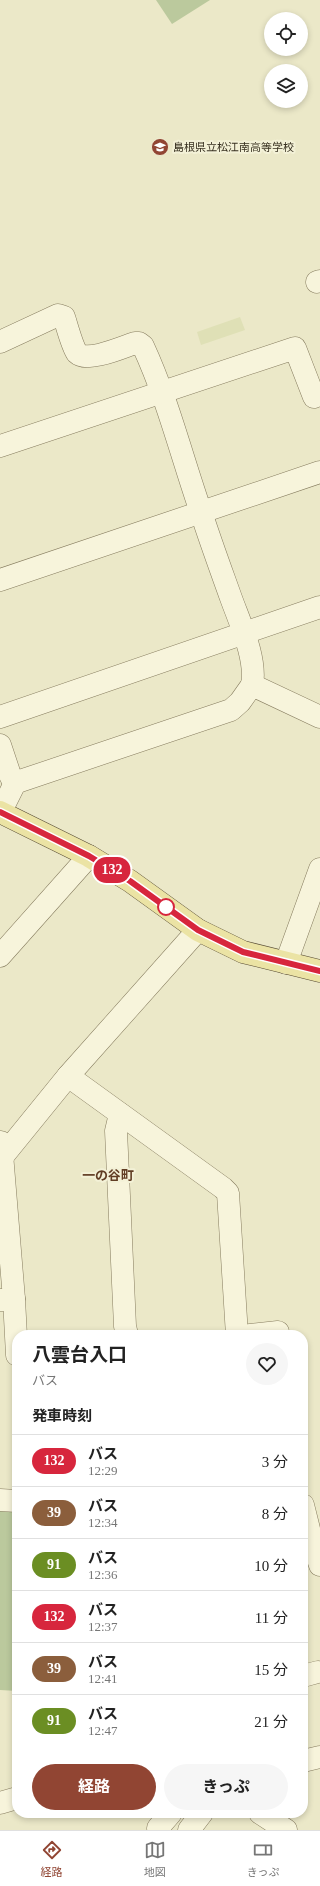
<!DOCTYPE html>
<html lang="ja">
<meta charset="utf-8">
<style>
body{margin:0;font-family:"Times New Roman","Noto Sans JP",serif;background:#f6f6f6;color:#222;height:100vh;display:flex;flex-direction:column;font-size:15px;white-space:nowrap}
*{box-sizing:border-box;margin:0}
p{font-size:13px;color:#767676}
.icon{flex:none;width:22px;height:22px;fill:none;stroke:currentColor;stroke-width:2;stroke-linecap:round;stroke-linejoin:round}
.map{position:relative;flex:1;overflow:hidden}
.details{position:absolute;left:12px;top:1330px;width:296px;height:488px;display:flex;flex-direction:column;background:#fff;border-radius:16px;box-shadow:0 2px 6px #0003}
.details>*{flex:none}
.badge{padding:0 8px;border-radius:13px;font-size:14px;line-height:26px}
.buttons{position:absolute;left:264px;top:12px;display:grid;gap:8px}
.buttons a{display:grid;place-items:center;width:44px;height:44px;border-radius:50%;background:#fff;box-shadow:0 2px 6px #0003;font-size:20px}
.map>.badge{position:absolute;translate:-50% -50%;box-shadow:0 0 0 2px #fff}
h2{padding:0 20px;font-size:15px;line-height:36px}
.round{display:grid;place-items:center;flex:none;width:42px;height:42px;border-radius:21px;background:#f6f6f6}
.overview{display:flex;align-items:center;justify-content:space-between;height:68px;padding:0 20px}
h1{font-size:19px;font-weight:700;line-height:30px}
.primary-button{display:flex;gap:8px;margin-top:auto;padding:8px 20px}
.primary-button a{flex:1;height:46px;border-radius:24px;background:#914533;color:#fff;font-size:16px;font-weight:700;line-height:46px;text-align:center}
.primary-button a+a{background:#f6f6f6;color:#222}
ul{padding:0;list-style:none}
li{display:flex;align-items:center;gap:12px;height:52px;padding:0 20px;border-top:1px solid #e0e0e0}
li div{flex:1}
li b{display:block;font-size:15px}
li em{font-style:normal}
li .badge{min-width:44px;font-weight:700;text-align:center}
.tab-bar{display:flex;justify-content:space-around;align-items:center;height:56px;border-top:1px solid #e0e0e0;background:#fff;font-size:11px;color:#767676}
.tab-bar a{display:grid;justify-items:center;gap:2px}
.tab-bar .current{color:#914533}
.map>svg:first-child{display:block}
.farmland{fill:#dfe0b6}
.green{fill:#bbc99d}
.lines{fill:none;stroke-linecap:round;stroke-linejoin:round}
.minor-casing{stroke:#867c5f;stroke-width:23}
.major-casing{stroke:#554932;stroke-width:23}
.minor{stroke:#f7f4db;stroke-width:22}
.major{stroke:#ebe3a4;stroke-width:22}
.line-casing{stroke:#fff;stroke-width:9}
.line{stroke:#d7263d;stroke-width:6}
.stop-dot{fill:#fff;stroke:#d7263d;stroke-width:2}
.labels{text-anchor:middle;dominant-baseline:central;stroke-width:4;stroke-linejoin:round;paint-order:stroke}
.poi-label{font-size:11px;fill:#383121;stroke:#f3f1d7;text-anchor:start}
.quarter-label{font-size:13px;font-weight:bold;fill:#613d24;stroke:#f3f1d7}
</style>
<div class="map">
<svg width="320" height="1830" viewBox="0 0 320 1830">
<rect width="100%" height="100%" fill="#ebe8c8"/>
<polygon class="farmland" points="240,317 245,330 201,345 197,332"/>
<g class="green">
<polygon points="156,0 210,0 172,24"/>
<polygon points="0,1508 17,1509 17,1691 0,1690"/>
</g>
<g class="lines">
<g class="minor-casing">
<g id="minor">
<polyline points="317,282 320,281"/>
<path d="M0,342L58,315L64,317C67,326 72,346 77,353C87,363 123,347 135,343H139L143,346C168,400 182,458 202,515C211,543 221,570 231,598C240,623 257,659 252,685"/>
<polyline points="0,446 295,348 314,397 320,395"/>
<polyline points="0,580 320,472"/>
<polyline points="0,717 320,607"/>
<polyline points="0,745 10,775 12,779 20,781 231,710 240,702 252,685 320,717"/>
<polyline points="0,813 16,781"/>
<polyline points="0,956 89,856"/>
<polyline points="286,963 320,869"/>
<polyline points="68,1076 223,1188 228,1193 237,1335"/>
<polyline points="120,1114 116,1131 125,1326 127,1335"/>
<polyline points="1,1142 14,1299"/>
<polyline points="0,1156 3,1156 68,1076 198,930"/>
<polyline points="0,1300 14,1299 17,1355"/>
<polyline points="250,1335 278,1332"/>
<polyline points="0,1500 17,1501"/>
<polyline points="303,1505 312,1541 303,1543"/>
<polyline points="312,1541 320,1565"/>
<polyline points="303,1676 318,1672"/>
<polyline points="303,1761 320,1757"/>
<polyline points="0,1803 17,1798"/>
<polyline points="260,1813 286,1830"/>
<polyline points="158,1828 171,1813"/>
<polyline points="189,1830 202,1813"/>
</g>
</g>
<g class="major-casing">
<polyline id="major" points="0,812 89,856 130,881 198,930 243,952 320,971"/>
</g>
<use href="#minor" class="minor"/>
<use href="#major" class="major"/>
</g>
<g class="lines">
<g class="line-casing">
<polyline id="line" points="0,812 89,856 130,881 198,930 243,952 320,971"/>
</g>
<use href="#line" class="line"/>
</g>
<defs>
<g id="school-disc" transform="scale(0.9)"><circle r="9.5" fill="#914533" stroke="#f3f1d7"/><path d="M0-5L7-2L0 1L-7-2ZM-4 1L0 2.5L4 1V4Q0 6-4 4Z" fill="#fff"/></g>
</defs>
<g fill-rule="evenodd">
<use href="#school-disc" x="160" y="147"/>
</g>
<circle class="stop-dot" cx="166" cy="907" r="8"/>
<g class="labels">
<g class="poi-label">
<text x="173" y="147">島根県立松江南高等学校</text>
</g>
<g class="quarter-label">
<text x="108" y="1175">一の谷町</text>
</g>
</g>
</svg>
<div class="buttons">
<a><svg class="icon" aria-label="locate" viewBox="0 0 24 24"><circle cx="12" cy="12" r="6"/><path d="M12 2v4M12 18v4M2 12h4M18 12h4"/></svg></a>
<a><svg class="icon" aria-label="layers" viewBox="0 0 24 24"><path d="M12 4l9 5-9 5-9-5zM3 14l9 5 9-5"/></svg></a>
</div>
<b class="badge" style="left:112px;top:870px;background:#d7263d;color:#fff">132</b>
<section class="details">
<div class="overview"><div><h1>八雲台入口</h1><p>バス</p></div><a class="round"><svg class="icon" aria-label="heart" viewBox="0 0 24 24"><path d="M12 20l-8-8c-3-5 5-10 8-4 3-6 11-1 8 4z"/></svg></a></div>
<h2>発車時刻</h2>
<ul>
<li><span class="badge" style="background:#d7263d;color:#fff">132</span><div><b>バス</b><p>12:29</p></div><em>3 分</em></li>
<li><span class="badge" style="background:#8b5e3c;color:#fff">39</span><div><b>バス</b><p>12:34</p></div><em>8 分</em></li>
<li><span class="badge" style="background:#6b8e23;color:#fff">91</span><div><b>バス</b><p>12:36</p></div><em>10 分</em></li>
<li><span class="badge" style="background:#d7263d;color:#fff">132</span><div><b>バス</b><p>12:37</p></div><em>11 分</em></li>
<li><span class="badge" style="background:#8b5e3c;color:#fff">39</span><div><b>バス</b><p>12:41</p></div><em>15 分</em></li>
<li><span class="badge" style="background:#6b8e23;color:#fff">91</span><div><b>バス</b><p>12:47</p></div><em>21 分</em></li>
</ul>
<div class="primary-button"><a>経路</a><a>きっぷ</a></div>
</section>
</div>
<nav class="tab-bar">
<a class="current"><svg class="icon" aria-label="directions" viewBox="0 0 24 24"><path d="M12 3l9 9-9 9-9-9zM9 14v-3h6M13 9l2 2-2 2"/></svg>経路</a>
<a><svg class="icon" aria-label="map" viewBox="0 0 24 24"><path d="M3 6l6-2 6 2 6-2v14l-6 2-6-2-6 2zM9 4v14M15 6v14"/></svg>地図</a>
<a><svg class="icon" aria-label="tickets" viewBox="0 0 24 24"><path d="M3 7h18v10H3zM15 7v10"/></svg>きっぷ</a>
</nav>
